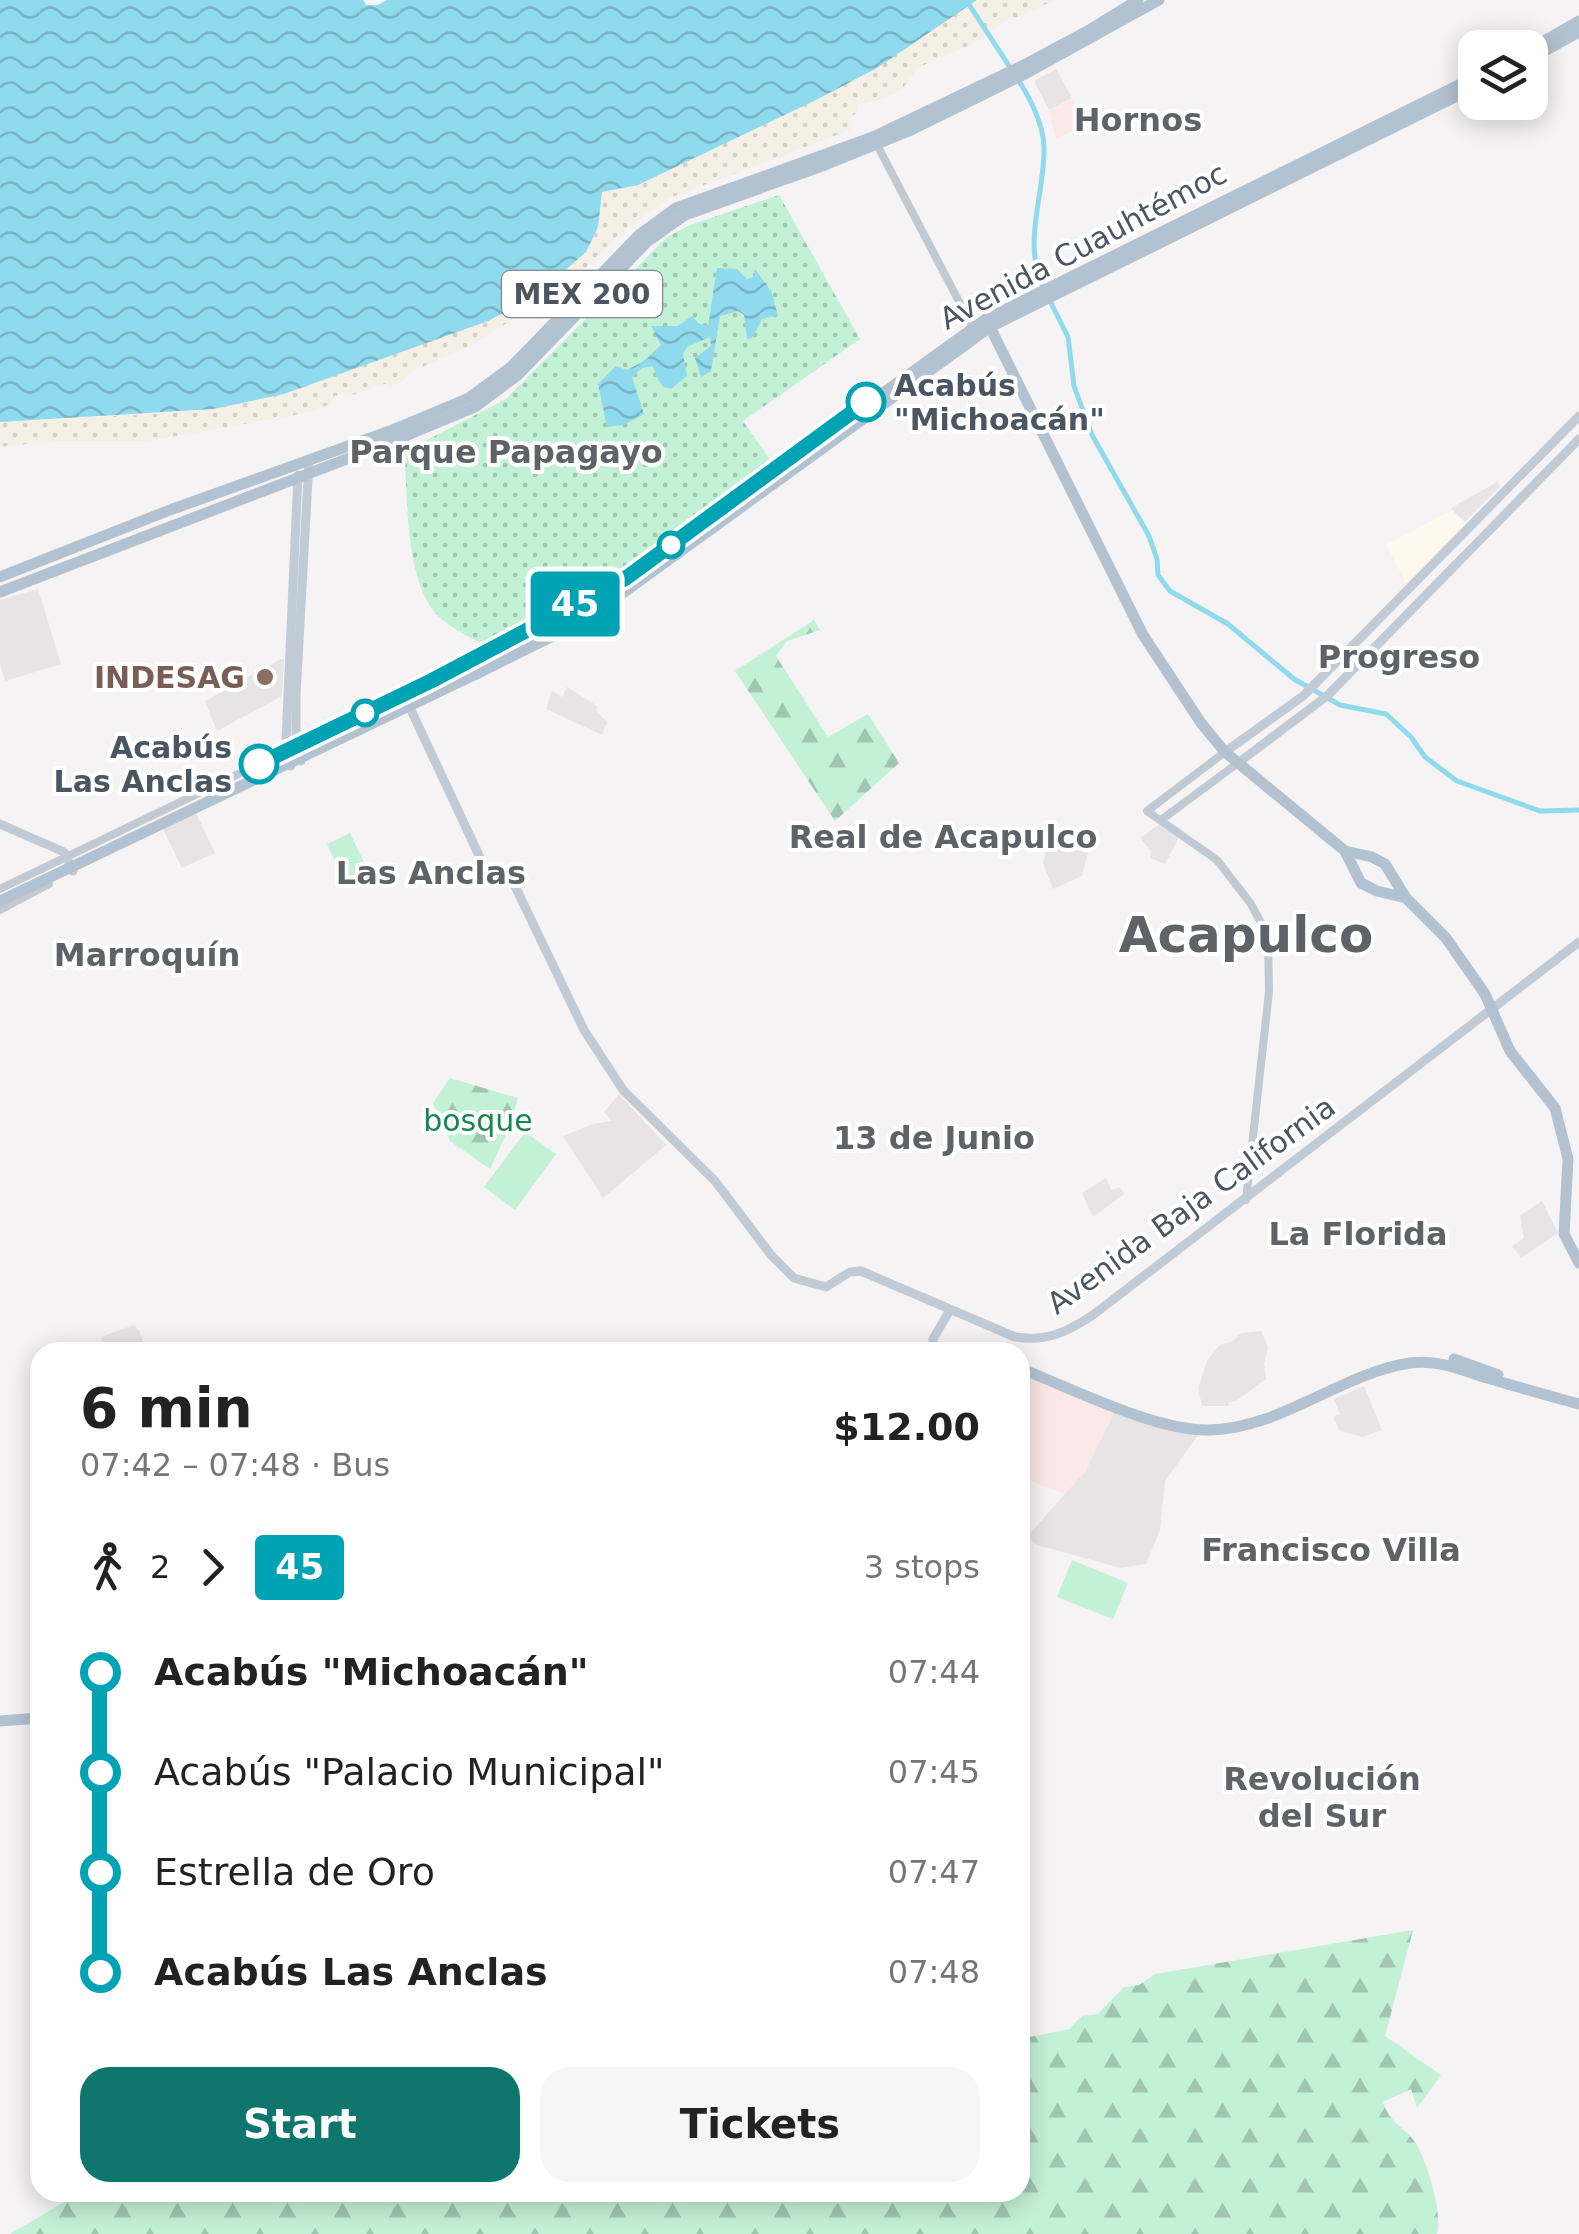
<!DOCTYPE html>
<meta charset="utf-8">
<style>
body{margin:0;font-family:"DejaVu Sans",sans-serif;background:#f6f6f6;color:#222;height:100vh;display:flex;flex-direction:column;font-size:38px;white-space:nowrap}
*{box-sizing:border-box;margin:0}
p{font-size:32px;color:#767676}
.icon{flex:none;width:55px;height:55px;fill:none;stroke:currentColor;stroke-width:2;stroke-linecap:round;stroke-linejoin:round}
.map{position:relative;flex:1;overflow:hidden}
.details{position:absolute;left:30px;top:1342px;width:1000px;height:860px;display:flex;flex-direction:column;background:#fff;border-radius:30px;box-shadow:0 5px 25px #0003}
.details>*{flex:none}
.badge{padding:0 20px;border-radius:8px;font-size:35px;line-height:65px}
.controls{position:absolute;left:1458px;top:30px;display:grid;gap:20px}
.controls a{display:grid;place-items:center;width:90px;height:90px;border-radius:20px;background:#fff;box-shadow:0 5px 25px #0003;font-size:50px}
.map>.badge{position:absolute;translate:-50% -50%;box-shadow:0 0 0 5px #fff}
.legs{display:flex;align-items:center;gap:15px;height:110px;padding:0 50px;font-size:32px}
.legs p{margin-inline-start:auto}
.head{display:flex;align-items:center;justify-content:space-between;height:170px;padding:0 50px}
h1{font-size:55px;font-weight:700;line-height:75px}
.button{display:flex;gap:20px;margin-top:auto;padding:20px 50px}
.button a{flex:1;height:115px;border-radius:30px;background:#0f766e;color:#fff;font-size:40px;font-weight:700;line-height:115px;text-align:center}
.button a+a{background:#f6f6f6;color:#222}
ul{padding:0 50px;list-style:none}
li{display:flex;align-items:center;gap:35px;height:100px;font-size:38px}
li i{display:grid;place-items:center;width:15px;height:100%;margin:0 12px;background:currentColor}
li i::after{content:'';width:25px;height:25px;margin:-12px;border:8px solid;border-radius:50%;background:#fff}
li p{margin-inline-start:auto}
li:first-child i{background:linear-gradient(#0000 50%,currentColor 0)}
li:last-child i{background:linear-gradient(currentColor 50%,#0000 0)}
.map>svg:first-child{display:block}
.commercial{fill:#fdf9ef}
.education{fill:#e6e4e5}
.medical{fill:#fce8e6}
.green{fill:#c3f1d5}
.forest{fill:url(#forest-firs)}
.sand{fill:url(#sand-dots)}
.park{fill:url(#park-dots)}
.water{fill:url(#water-waves)}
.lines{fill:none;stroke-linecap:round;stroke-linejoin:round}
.canal{stroke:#90daee;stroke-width:5}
.tertiary{stroke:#c1cad2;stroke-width:8}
.secondary{stroke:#c1cbd6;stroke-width:9}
.primary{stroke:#b3c2d1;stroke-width:11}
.primary-bridge{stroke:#b3c2d1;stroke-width:11}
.line-1-casing{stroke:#fff;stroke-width:22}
.line-1{stroke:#00a3b4;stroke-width:15}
.stop-1-dot{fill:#fff;stroke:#00a3b4;stroke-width:5}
.education-dot{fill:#8d6e63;stroke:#fff;stroke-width:4}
.labels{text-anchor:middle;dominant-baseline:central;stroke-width:8;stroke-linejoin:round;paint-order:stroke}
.shield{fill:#fff;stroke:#808990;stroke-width:2.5}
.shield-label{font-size:28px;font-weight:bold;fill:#4a5661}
.street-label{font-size:30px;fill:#4a5661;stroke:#fff}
.stop-label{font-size:30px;font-weight:bold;fill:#4a5661;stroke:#fff;text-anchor:start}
.education-label{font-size:30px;font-weight:bold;fill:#785e54;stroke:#fff;text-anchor:end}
.park-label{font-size:30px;fill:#17864f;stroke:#fff}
.neighbourhood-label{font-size:32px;font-weight:bold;fill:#5f6368;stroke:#fff}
.town-label{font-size:50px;font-weight:bold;fill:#5f6368;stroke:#fff}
</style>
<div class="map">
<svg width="1579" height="2234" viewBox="0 0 1579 2234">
<defs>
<pattern id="forest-firs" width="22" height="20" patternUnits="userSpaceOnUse" patternTransform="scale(2.5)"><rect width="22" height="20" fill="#c3f1d5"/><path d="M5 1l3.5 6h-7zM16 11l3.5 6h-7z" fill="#a0c6b0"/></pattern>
<pattern id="sand-dots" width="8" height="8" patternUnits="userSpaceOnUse" patternTransform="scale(2.5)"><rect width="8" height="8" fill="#f5f0e5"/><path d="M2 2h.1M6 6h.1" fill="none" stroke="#d4d0c7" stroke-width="1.8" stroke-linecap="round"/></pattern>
<pattern id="park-dots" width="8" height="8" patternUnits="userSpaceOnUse" patternTransform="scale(2.5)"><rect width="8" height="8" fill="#c3f1d5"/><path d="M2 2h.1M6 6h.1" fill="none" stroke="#a0c6b0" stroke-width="1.8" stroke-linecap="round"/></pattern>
<pattern id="water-waves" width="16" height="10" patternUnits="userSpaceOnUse" patternTransform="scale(2.5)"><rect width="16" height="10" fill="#90daee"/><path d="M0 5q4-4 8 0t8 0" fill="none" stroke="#78b4c4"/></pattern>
</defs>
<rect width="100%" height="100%" fill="#f5f3f3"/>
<polygon class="commercial" points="1452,510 1464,524 1406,583 1386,545"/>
<g class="education">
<polygon points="1056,69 1072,98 1049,110 1034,81"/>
<polygon points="1497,482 1500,486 1465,522 1451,508"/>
<polygon points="38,589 61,664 5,681 0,663 0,600"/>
<polygon points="281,659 284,659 282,696 217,731 205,701"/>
<polygon points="567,687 597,706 596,711 607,722 602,735 546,709 552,691 562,697"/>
<polygon points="196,813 215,853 182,868 163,829"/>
<polygon points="1161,823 1180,836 1165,864 1150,858 1151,851 1140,838"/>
<polygon points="1047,845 1088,852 1082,876 1053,889 1043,863"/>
<polygon points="619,1094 666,1145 603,1198 563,1136 593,1124 612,1121 604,1112"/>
<polygon points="1106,1178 1111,1190 1120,1187 1124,1194 1093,1217 1082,1193"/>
<polygon points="1542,1201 1558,1233 1521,1258 1512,1246 1524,1238 1520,1215"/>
<polygon points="134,1325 140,1332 146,1352 102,1352 101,1337"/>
<polygon points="1261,1331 1268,1347 1264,1364 1266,1379 1236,1401 1228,1402 1229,1406 1202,1406 1198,1388 1207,1361 1220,1345 1233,1341 1241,1333"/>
<polygon points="1364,1386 1382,1430 1362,1437 1340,1431 1333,1417 1340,1414 1334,1399"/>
<polygon points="1116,1409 1199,1434 1165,1481 1160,1530 1146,1564 1121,1568 1037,1545 1027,1537 1065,1494"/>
</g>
<g class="medical">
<polygon points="1072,98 1086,124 1056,139 1049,110"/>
<polygon points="1020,1373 1116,1409 1086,1471 1065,1494 1020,1477"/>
</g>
<g class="green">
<polygon points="350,833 370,875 346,886 327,844"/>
<polygon points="525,1132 556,1154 515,1210 484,1187"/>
<polygon points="1072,1560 1128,1583 1113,1619 1057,1597"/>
</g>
<g class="forest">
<polygon points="814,620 820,630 787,641 776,656 828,737 868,714 899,763 835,821 735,671"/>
<polygon points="450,1078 518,1098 510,1126 490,1169 450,1141 433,1103"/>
<path d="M1413,1930L1385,2036L1441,2075L1417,2108L1411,2089L1383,2102C1389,2124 1409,2129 1418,2147C1428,2166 1443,2215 1437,2234H10L81,2192H1020V2039L1069,2029L1082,2016L1098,2014L1124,1987L1139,1985L1155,1974Z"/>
</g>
<polygon class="sand" points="977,0 1055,0 1003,23 972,44 919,67 903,88 882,100 858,104 858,111 848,120 850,130 670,198 621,232 535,319 526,311 474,344 408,373 403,381 391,386 387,383 352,395 343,393 333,397 330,404 310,412 149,441 54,441 0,447 0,422 188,412 261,399 495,318 536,296 586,252 598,227 601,192 638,185 814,101"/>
<path class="park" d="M779,195L860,339L743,421L771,461L609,581L554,614L484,644C464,635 438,622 427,601C405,558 408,499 404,452L506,399L667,237L690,225Z"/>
<g class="water">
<polygon points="0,0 363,0 366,5 378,5 387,0 977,0 877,68 814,101 638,185 602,192 598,227 586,252 536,296 488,321 284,394 213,409 0,422"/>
<path d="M717,268L737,269L747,279L753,277L755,269L771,291L778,315L762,319L752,338L747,339L744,315L738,311L720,316L711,371L701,377L695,358L711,346L710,337L687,347L683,354L687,376L671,389C656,386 659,376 652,366L642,368L632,377L644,414L624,425L607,427L598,384L616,366L627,370L644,361L661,345L651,326H678L692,316L698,323L708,326Z"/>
</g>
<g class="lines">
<g class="canal">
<polyline points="966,0 1013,72"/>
<path d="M1019,81C1031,100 1043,124 1044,147C1045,194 1022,242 1043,287"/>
<polyline points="1048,297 1068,337 1074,386 1092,435 1149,536 1157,559 1158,575 1170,591 1228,624 1294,679 1340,705 1386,714 1411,737 1425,757 1457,781 1540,811 1579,810"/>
</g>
<g class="tertiary">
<polyline points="875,141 975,332"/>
<polyline points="1225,752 1147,811 1217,860 1251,904 1268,936 1269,992 1246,1200"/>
<polyline points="1161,820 1238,763"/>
<polyline points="0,889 431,681 547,620"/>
<polyline points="0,910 49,884"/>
</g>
<g class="secondary">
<path d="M411,710L484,866L514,884L584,1030L623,1090L715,1181L771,1255L794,1278L826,1287L850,1272L861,1271L1015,1337C1047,1342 1067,1332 1093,1315L1579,942"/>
<polyline points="1225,752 1303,696 1579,416"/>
<polyline points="301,761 296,735 296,695 309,461"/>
<polyline points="1238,763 1327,696 1579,439"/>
<polyline points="291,766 286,740 298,475"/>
<polyline points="0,824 64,852 73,871"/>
<polyline points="934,1352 933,1339 950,1310"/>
</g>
<g class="primary">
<polyline points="1530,49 1579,21"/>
<polyline points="1530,59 1579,32"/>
<polyline points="988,323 1143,635 1201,723 1225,752 1345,851 1361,883 1377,891 1406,898"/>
<polyline points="0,577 170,510 390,431 469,398 511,367 639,235 676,208 873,137 1022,66 1091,29 1138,0"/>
<polyline points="0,592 391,442 475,407 518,375 647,242 685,215 825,165 909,131 1025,74 1159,0"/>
<polyline points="473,668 578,609 626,578 986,319 1475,77"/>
<polyline points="476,674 567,629 609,603 990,327 1475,87"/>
<polyline points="1345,851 1372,857 1385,864 1406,898 1446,938 1485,994 1510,1051 1555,1108 1568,1159 1564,1234 1579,1263"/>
<polyline points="925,1352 958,1349 990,1352"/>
<polyline points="1454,1359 1498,1375"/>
<path d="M1020,1368C1070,1388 1156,1431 1208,1430C1281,1429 1339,1374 1410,1363C1440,1359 1463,1371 1491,1379C1520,1388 1550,1396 1579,1404"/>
<polyline points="0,1721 40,1718"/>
</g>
<polyline class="primary-bridge" points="0,901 476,674"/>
</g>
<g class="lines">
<g class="line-1-casing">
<polyline id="line-1" points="259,764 431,681 626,578 866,402"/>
</g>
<use href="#line-1" class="line-1"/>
</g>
<g class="stop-1-dot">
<circle cx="866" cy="402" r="18"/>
<circle cx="671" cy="545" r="12"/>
<circle cx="365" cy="713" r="12"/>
<circle cx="259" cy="764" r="18"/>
</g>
<circle class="education-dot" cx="265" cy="677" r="10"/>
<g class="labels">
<rect class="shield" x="502" y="271" width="160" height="46" rx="8"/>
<g class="shield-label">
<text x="582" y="294">MEX 200</text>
</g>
<g class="street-label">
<text transform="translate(1083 246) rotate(-28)">Avenida Cuauhtémoc</text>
<text transform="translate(1191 1205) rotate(-36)">Avenida Baja California</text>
</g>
<g class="stop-label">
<text x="894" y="385">Acabús<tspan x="894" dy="34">"Michoacán"</tspan></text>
<text x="232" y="747" text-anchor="end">Acabús<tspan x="232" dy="34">Las Anclas</tspan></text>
</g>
<g class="education-label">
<text x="245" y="677">INDESAG</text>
</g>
<g class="park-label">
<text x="478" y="1120">bosque</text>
</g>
<g class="neighbourhood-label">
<text x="1138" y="120">Hornos</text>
<text x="506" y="452">Parque Papagayo</text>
<text x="1399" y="657">Progreso</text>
<text x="943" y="837">Real de Acapulco</text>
<text x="431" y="873">Las Anclas</text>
<text x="147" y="955">Marroquín</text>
<text x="934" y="1138">13 de Junio</text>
<text x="1358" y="1234">La Florida</text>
<text x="1331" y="1550">Francisco Villa</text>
<text x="1322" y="1779">Revolución<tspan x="1322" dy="37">del Sur</tspan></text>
</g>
<g class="town-label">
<text x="1246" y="935">Acapulco</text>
</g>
</g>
</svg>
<div class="controls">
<a><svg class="icon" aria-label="layers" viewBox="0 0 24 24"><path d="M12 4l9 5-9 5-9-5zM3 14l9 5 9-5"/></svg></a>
</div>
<b class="badge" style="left:575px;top:604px;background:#00a3b4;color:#fff">45</b>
<section class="details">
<div class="head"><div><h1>6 min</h1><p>07:42 – 07:48 · Bus</p></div><b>$12.00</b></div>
<div class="legs"><svg class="icon" aria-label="walk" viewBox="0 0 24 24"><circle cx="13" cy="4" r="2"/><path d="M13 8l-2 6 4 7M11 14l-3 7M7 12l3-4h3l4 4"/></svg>2<svg class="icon" aria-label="forward" viewBox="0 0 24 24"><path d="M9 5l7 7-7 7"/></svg><b class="badge" style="background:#00a3b4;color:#fff">45</b><p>3 stops</p></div>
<ul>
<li><i style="color:#00a3b4"></i><b>Acabús &quot;Michoacán&quot;</b><p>07:44</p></li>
<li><i style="color:#00a3b4"></i><span>Acabús &quot;Palacio Municipal&quot;</span><p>07:45</p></li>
<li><i style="color:#00a3b4"></i><span>Estrella de Oro</span><p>07:47</p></li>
<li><i style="color:#00a3b4"></i><b>Acabús Las Anclas</b><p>07:48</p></li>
</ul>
<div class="button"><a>Start</a><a>Tickets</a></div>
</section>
</div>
